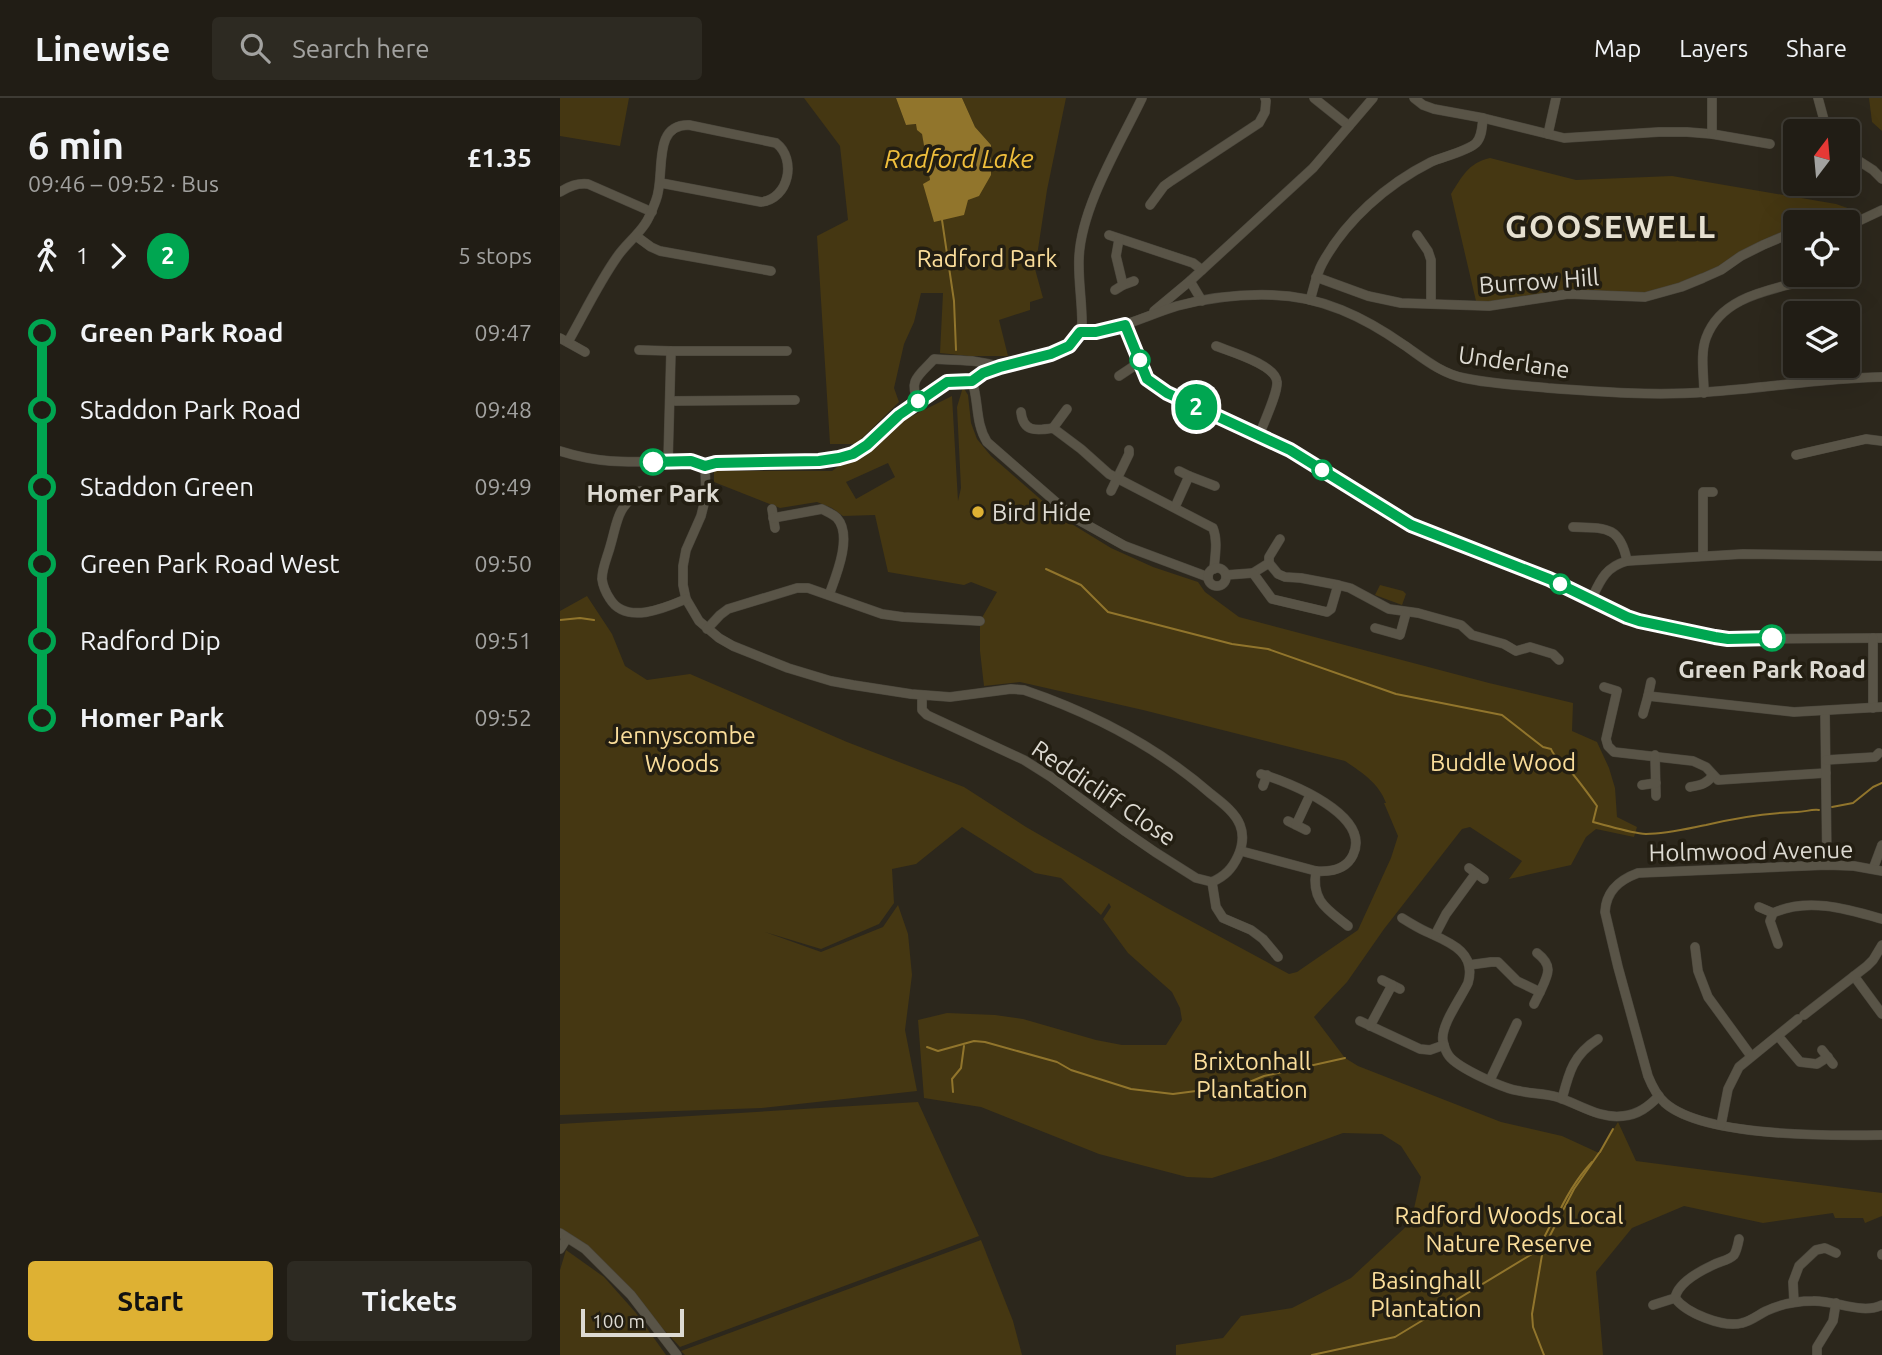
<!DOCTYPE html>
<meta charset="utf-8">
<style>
body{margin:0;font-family:Ubuntu,sans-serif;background:#2d2a22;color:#f1f3f6;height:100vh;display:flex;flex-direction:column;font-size:26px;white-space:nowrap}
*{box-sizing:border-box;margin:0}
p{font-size:23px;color:#a2a2a0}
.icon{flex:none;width:38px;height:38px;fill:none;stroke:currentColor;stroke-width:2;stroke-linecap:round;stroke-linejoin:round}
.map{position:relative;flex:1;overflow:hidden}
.details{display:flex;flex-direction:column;background:#211d15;width:560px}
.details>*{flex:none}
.badge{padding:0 14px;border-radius:23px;font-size:24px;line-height:46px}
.needle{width:46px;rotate:16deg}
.fabs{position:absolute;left:1223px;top:21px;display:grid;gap:14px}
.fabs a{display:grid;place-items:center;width:77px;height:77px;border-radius:7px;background:#211d15;box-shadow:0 7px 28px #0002,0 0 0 2px #3e3b34;font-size:35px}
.scale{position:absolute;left:21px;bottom:18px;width:103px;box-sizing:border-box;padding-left:7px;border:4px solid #dddad2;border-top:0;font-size:19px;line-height:24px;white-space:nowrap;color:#dddad2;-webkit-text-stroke:5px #231e12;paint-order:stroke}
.map>.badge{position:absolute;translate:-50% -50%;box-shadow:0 0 0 4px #fff}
.legs{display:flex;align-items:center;gap:10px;height:77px;padding:0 28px;font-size:23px}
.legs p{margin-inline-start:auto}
.overview{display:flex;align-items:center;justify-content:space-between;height:119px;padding:0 28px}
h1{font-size:38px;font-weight:600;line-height:52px}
.primary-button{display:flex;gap:14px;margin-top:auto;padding:14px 28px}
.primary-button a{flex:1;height:80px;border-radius:7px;background:#deb133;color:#111;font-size:28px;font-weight:600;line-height:80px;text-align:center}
.primary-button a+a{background:#2d2a22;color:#f1f3f6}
ul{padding:0 28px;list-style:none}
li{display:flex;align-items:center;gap:24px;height:77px;font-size:26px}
li i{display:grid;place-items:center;width:10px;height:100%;margin:0 9px;background:currentColor}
li i::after{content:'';width:18px;height:18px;margin:-9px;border:5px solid;border-radius:50%;background:#211d15}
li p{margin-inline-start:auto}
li:first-child i{background:linear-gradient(#0000 50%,currentColor 0)}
li:last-child i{background:linear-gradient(currentColor 50%,#0000 0)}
header{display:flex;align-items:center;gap:42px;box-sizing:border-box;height:98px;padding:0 35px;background:#211d15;border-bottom:2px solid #3e3b34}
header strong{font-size:33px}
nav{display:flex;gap:38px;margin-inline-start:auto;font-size:24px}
.search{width:490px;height:63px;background:#2d2a22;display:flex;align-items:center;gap:18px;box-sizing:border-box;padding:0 24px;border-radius:7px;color:#a2a2a0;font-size:26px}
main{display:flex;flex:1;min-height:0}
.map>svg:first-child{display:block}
.green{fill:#453712;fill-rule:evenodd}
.water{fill:#91752c}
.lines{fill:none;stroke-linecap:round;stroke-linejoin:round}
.stream{stroke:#91752c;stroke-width:2}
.minor-casing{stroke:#49453b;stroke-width:10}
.minor{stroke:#595447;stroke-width:9}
.line-1-casing{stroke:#fff;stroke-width:16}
.line-1{stroke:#00a651;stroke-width:10}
.stop-1-dot{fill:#fff;stroke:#00a651;stroke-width:3.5}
.poi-dot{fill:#deb133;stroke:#231e12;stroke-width:2.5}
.labels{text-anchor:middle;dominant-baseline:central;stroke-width:7;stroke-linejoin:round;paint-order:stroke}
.park-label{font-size:24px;fill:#fadd9a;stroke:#231e12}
.street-label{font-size:24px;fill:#dddad2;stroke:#231e12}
.stop-label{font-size:24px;font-weight:bold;fill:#dddad2;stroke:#231e12}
.poi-label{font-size:24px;fill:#dddad2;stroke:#231e12;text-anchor:start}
.water-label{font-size:26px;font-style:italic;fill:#f0bf3c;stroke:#231e12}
.district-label{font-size:32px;font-weight:bold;letter-spacing:2px;fill:#e6e0d0;stroke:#231e12}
</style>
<header>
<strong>Linewise</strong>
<div class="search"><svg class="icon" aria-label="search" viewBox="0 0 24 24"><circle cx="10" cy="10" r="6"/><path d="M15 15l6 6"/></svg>Search here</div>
<nav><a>Map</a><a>Layers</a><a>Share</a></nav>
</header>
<main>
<section class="details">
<div class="overview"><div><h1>6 min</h1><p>09:46 – 09:52 · Bus</p></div><b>£1.35</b></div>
<div class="legs"><svg class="icon" aria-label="walk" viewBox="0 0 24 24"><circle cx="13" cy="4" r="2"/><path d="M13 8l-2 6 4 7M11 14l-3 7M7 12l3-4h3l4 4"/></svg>1<svg class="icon" aria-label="forward" viewBox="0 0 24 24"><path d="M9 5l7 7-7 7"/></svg><b class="badge" style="background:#00a651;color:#fff">2</b><p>5 stops</p></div>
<ul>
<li><i style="color:#00a651"></i><b>Green Park Road</b><p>09:47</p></li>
<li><i style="color:#00a651"></i><span>Staddon Park Road</span><p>09:48</p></li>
<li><i style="color:#00a651"></i><span>Staddon Green</span><p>09:49</p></li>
<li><i style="color:#00a651"></i><span>Green Park Road West</span><p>09:50</p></li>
<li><i style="color:#00a651"></i><span>Radford Dip</span><p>09:51</p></li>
<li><i style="color:#00a651"></i><b>Homer Park</b><p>09:52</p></li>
</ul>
<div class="primary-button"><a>Start</a><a>Tickets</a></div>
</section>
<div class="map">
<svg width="1322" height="1257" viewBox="0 0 1322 1257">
<rect width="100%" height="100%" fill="#2c271c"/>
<g class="green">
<polygon points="0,0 69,0 60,48 0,38"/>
<polygon points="244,0 336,0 346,27 357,26 362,35 370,82 408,102 431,47 415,29 402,0 506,0 487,92 475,171 483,200 470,204 470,212 439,222 448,258 409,258 380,255 383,195 361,195 354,224 344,246 334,290 339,304 296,346 270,346 257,138 288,122 280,48"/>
<polygon points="1309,0 1322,0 1322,33 1312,24"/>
<path d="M930,60L1016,82L1112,78L1276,106L1302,115L1288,125L1236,124L1235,131L1136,180L1085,196L1044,194L940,205L916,203L891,96C902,79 908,65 930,60Z"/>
<path d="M403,289L408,297L411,325L417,341L431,358L502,420L551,450L593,469L638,484L645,494L679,519L929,585L1013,605L1012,633L1037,644L1049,670L1055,690L1057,719L1077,729L1074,739L1036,731L1026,739L1011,767L949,781L962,763L910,729L902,731L824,831L787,884L754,919L785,960L798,968L941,1024L1002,1038L1039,1055L1058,1024L1076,1063L1322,1095V1118L1305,1125L1303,1120H1275L1273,1115L1203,1125L1124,1108L1072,1130L1036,1174L1043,1257H616V1247L663,1240L681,1218L732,1210L791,1180L851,1124L861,1079L841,1048L822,1036L783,1035L711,1061L652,1080L627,1079L539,1056L421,1009L364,1000L358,922L387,915L435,917L463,921L536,942L562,947H606L622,922L620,910L612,894L568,855L543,821L551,809L549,805L541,817L501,780L475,775L402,729L356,766L332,771L334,805L319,826L261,851L205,834L261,854L323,829L338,807L348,836L352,877L345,932L357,993L202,1010L0,1017V513L27,498L52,536L65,568L87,582L130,576L287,644L404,689L466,729L605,809L729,876L737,874L798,832L831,760L838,738L824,705H826C819,685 801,674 785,663L583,612L460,584L424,588L420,553V523L437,494L411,484L404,487L328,474L315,417L283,418L272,410L257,404L220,410L154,384V373H272L336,326L392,298L398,403L401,390L397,309ZM328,365L335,379L296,401L286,384Z"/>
<polygon points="820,487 843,493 846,496 842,507 815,497"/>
<polygon points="358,1004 419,1138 120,1249 26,1149 0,1133 0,1026"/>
<polygon points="421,1142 453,1223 462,1257 125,1257 121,1253"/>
<polygon points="6,1152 44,1179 76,1215 106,1257 0,1257 0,1172"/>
</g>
<polygon class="water" points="336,0 402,0 415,29 431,47 431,77 419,98 408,102 404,117 374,124 363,86 370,82 362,36 357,32 356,26 346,27"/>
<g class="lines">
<g class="stream">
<polyline points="382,122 394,203 396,252"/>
<path d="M486,471L521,487L548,514L672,546L708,551L836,596L942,617L983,649L991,651C994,659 999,661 1005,667C1017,680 1027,694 1037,708L1033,724C1050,728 1069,735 1086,736C1106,736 1126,731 1146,727C1175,720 1207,715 1237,714C1245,714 1251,711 1259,712"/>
<polyline points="0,522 20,520 34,522"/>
<polyline points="1272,709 1293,705 1313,689 1322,685"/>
<polyline points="367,949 378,953 414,943 425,944 497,964 511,972 571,991 613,996 682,987 704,978 785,960"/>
<polyline points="393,994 392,981 401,970 404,948"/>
<polyline points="1040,1054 1053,1031"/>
<path d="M994,1125C1004,1102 1015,1082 1032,1064"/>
<polyline points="752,1257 835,1239 977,1153 990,1128"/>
<polyline points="984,1257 973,1229 972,1216 983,1151 1014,1091 1039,1055"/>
</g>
<g class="minor-casing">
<g id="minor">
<polyline points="754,0 789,28"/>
<polyline points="854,0 863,7 874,11 923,20 1004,40 1099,34 1127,34 1152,36 1210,46"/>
<polyline points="1258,0 1267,33"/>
<polyline points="988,36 996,0"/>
<polyline points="1152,36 1152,0"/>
<polyline points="1288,56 1313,72 1322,81"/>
<path d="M0,94C10,88 17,85 28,86L92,114"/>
<polyline points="590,107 604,88 611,83 699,25 705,14 706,3 705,0"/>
<polyline points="1288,128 1322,112"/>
<polyline points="549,137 633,165 642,172"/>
<polyline points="857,137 868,153 871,162 871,205"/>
<polyline points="76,138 91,149 100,153 211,173"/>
<polyline points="756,179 808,198 841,205 929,208 1008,196 1085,199 1121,189 1143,180 1161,172 1181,158 1203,147 1236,133"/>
<polyline points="630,183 642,203"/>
<polyline points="563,187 574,183"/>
<polyline points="555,192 563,187 556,158 559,141"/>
<path d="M750,202C754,190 756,177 762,166C785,123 827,86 871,64C882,59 908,53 916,45C922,39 922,29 923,20"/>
<polyline points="594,213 630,183 753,70 813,0"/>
<polyline points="565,227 587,281 606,295 730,352 851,427 989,481 1067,519 1119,532 1169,541 1322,540"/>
<path d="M520,234C555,235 584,218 617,208C647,200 680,196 712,197C761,198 804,219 844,247C863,260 880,275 904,280C931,286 960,287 988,290C1041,294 1095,298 1147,294C1206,290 1264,280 1322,279"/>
<polyline points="0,240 25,254"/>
<path d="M8,244C24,216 38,186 57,159C65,147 77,138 85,126C90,119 93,110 96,102C106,77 91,26 129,27L216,45C237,61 229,101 201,104L101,85"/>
<path d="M656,248C671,254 716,267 717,284C718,295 703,326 699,338"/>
<polyline points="79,252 111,253"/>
<polyline points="559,278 580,264"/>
<path d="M412,283C420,277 428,273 437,270C466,261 516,261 522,225C522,203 518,181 519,160C521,109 560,46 582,0"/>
<path d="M412,283C419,303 415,325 427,344L513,419L565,448L648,479"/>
<path d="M1144,295C1144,278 1140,256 1146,240C1161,198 1211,192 1247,182"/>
<path d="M359,302C346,283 362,275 374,261C397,263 418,261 440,269"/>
<polyline points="110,303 235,302"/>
<path d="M461,314C463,334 476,333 493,330L521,351L549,376L653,430C658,443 655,457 654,471"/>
<polyline points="493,330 507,311"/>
<path d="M0,353C47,368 78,363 125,363C140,363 140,369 156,365L259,363L279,360L294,356L307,347L339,317L375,292L387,284L412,283"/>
<polyline points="1236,357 1306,341 1322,343"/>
<polyline points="108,364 111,253 227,253"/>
<path d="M145,368L146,398L141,418L126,452L123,468V487L126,501L139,523L159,540L173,548L228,570L271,583L293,587L351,596L390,599L451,591L464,592C532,615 596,648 651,696C661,704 675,714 680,727C684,737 682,749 678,758C672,771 665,778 652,784L636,780L595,754L566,734L491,679L464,662L367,617L362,612V597"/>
<polyline points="619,373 629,378"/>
<path d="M80,393C56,411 58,422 50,449C47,460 42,470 42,481C43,489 46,495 50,501C66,527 105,510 126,501"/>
<polyline points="551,393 569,356 569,352"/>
<polyline points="615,409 629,378 655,388"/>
<polyline points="212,411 215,430"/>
<path d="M213,420L262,411C267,414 273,416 277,420C293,438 276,478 269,497"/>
<path d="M1013,429C1044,430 1060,427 1067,463"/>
<polyline points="1143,458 1143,394 1153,394"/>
<polyline points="709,465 709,459 720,441"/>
<circle cx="657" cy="479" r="9"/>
<polyline points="693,475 709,465 718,476 725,479 741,480 778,487"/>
<polyline points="666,477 693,475 712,501 767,514 771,511 778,487 790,490 829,511 858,515 901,527 912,537 944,546 956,553 970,549 993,556 999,562"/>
<path d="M1031,502C1040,483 1045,469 1067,463L1183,456L1322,458"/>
<polyline points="815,530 840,537 846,515"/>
<polyline points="147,531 160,517 168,511 237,490 248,490 322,516 343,519 420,523"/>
<polyline points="1313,540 1313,610"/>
<polyline points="1044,589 1057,593 1046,641 1048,648 1054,654 1133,663 1146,669 1158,682 1266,675"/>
<polyline points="1088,598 1091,584"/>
<polyline points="1265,613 1267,767"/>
<polyline points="1083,616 1088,598 1234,614 1322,609"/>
<polyline points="1095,657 1096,698"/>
<polyline points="1266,662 1315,659 1319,655"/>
<polyline points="1082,687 1096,685"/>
<polyline points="703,688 707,677"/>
<path d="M1130,689C1141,687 1147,686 1153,677"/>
<polyline points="728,723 746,732"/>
<polyline points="736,727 750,697"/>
<path d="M681,753L756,773C770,774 786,772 793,757C812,717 729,684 701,676"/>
<polyline points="909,770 924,781"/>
<polyline points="1313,771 1322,747"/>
<path d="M756,773C751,803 767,811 788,828"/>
<path d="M1322,773L1294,768L1267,767L1078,775C1059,782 1046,793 1045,814L1058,869L1088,978C1092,988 1097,998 1105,1005C1144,1039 1271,1038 1322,1037"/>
<polyline points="652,784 656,809 663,820 691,832 703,841 718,859"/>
<polyline points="1199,809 1213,815"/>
<path d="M842,820C850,825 858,830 867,834C889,844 917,854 908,885C901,900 880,928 883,943C884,948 886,954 889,958C898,970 944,991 960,993C972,996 985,995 997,999C1019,1006 1039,1021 1063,1018C1078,1017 1089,1008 1099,998"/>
<polyline points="875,837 886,816 916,775"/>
<path d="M1218,846L1210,823L1213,815C1248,799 1287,811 1322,821"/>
<polyline points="1135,849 1138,873 1148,899 1191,958"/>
<path d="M909,867L931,864H938L957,883L980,894C988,877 994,868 977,855"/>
<polyline points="1294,878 1322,916"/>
<polyline points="822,882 840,891"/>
<polyline points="974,906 980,894"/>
<polyline points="1244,917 1307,868 1313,862 1322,847"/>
<polyline points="800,923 860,951 870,952 884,947"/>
<polyline points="810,928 832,887"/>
<polyline points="1218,938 1240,964 1257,966 1268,959"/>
<polyline points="1262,952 1273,966"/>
<polyline points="930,982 957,925"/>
<path d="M1002,1001C1009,974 1013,957 1038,941"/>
<polyline points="1161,1027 1168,991 1179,969 1238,921"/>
<polyline points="0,1135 25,1151 71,1197 117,1257"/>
<polyline points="0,1151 7,1140"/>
<polyline points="1322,1157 1322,1156"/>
<path d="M1115,1200C1126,1215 1163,1230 1182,1225C1191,1223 1198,1217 1206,1213C1221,1206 1237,1203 1253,1203C1275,1202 1302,1217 1322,1207"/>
<polyline points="1234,1204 1233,1184 1239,1168 1256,1152 1265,1150 1276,1155"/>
<path d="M1093,1207L1115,1200C1118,1185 1140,1173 1153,1167C1160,1163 1168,1163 1174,1157C1177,1152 1178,1146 1179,1141"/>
<polyline points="1257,1257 1257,1249 1273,1223 1276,1205"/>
</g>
</g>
<use href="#minor" class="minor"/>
</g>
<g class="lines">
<g class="line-1-casing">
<polyline id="line-1" points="93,364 131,363 145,368 156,365 259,363 279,360 293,356 307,347 339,317 387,284 412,283 423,275 440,269 491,256 509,248 520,234 536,234 565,227 587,281 607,295 730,352 851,427 989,481 1067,519 1079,523 1155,539 1168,541 1212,540"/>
</g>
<use href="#line-1" class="line-1"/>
</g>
<g class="stop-1-dot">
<circle cx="580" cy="262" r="9"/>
<circle cx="358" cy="303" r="9"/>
<circle cx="93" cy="364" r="12"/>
<circle cx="762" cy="372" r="9"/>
<circle cx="1000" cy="486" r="9"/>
<circle cx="1212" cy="540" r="12"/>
</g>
<circle class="poi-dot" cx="418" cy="414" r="7"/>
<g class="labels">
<g class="park-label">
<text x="427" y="160">Radford Park</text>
<text x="122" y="637">Jennyscombe<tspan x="122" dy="28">Woods</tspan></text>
<text x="943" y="664">Buddle Wood</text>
<text x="692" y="963">Brixtonhall<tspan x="692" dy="28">Plantation</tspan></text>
<text x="949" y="1117">Radford Woods Local<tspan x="949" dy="28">Nature Reserve</tspan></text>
<text x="866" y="1182">Basinghall<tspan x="866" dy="28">Plantation</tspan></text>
</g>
<g class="street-label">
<text transform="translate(979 183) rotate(-4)">Burrow Hill</text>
<text transform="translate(954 264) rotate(8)">Underlane</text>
<text transform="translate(544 695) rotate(34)">Reddicliff Close</text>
<text transform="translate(1191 753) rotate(-1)">Holmwood Avenue</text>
</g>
<g class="stop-label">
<text x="93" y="395">Homer Park</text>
<text x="1212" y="571">Green Park Road</text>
</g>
<g class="poi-label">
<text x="432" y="414">Bird Hide</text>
</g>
<g class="water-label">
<text x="399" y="60">Radford Lake</text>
</g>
<g class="district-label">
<text x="1051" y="128">GOOSEWELL</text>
</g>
</g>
</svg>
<div class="fabs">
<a><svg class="needle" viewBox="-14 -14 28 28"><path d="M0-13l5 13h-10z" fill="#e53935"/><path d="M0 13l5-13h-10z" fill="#a2a2a0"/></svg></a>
<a><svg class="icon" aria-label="locate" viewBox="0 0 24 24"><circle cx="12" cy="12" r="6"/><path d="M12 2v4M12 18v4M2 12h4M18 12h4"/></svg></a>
<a><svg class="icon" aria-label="layers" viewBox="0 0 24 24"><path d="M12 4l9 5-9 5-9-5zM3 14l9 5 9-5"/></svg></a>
</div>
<div class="scale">100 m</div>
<b class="badge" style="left:636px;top:309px;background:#00a651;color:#fff">2</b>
</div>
</main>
